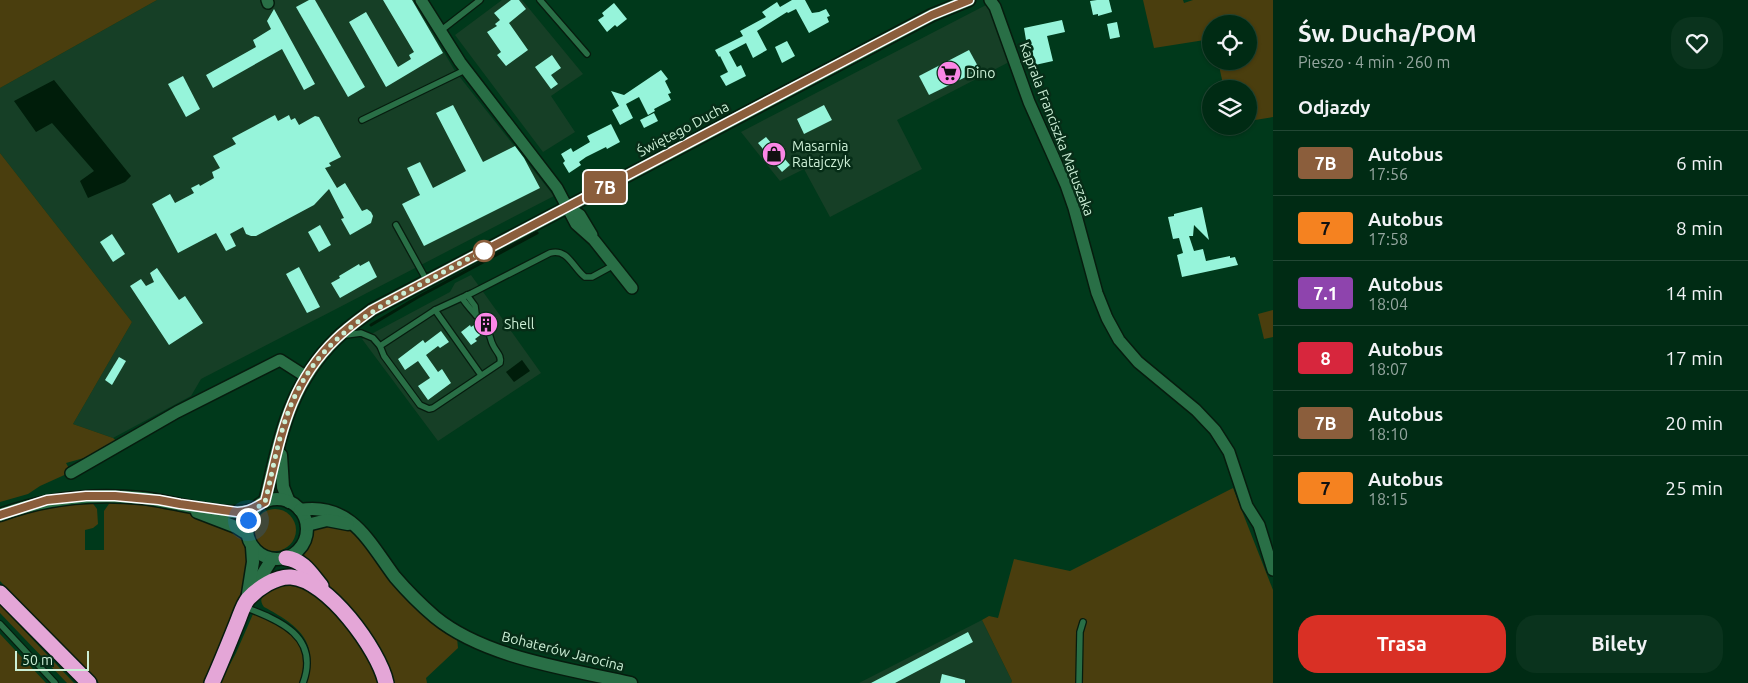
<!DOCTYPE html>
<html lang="pl">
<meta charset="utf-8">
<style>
body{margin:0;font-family:Ubuntu,sans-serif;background:#0a331d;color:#f1f3f6;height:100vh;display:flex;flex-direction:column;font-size:19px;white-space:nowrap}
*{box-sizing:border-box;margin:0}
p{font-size:16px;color:#95a7a0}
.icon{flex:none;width:28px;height:28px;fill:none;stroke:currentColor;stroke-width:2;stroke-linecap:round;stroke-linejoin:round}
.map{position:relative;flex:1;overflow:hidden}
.sheet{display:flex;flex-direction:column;background:#002b14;width:475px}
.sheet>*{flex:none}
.badge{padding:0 10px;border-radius:4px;font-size:18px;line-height:32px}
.fabs{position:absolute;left:1202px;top:15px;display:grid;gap:10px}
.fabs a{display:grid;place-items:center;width:55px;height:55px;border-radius:50%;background:#002b14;box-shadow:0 1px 4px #0004,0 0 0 1px #224734;font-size:25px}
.scale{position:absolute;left:15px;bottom:12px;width:74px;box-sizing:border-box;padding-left:5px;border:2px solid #ccefd6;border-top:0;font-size:14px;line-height:18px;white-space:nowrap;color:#ccefd6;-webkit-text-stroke:4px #062d17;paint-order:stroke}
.you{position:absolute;width:25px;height:25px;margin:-12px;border:4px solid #fff;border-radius:50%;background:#1a73e8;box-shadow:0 0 0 8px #1a73e833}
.map>.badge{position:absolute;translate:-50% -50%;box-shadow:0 0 0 2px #fff}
h2{padding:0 25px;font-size:19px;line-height:45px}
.round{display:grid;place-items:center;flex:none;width:52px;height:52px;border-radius:20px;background:#0a331d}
.headline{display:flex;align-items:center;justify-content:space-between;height:85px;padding:0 25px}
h1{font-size:24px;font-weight:700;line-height:38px}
.action{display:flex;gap:10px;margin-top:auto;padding:10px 25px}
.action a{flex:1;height:58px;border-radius:20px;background:#d93025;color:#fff;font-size:20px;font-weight:700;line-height:58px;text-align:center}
.action a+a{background:#0a331d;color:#f1f3f6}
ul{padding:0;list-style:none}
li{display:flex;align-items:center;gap:15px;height:65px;padding:0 25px;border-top:1px solid #224734}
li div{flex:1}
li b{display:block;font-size:19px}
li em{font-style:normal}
li .badge{min-width:55px;font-weight:700;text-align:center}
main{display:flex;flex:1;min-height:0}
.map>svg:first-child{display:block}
.built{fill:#163f26}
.green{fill:#4a3e0e}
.water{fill:#001d0a}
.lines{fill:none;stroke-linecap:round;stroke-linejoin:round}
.stream{stroke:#001d0a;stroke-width:3}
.building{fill:#96f4da}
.lane-casing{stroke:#061c0e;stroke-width:8}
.street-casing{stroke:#061c0e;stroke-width:14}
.secondary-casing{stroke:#061c0e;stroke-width:15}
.highway-casing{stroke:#061c0e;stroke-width:18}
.lane{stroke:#296f46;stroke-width:5.5}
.street{stroke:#296f46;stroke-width:11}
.secondary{stroke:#296f46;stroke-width:12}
.highway{stroke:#e4a6d7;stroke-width:15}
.line-casing{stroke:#fff;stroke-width:11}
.line{stroke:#8b5e3c;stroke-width:8}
.walk{stroke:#ccefd6;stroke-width:5;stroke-dasharray:0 9}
.stop-dot{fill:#fff;stroke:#8b5e3c;stroke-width:2.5}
.labels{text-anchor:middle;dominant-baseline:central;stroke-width:5;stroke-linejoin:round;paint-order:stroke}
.poi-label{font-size:14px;fill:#ccefd6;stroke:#062d17;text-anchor:start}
.street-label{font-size:14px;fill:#ccefd6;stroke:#062d17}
</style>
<main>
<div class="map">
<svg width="1273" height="683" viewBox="0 0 1273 683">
<rect width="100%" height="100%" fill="#00391b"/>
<g class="built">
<polygon points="157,0 413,0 455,71 554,196 201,379 191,396 113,438 73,424 132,322 0,153 0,88"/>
<polygon points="502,0 522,0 583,74 551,96 575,132 543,152 455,35"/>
<polygon points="988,4 1011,61 897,120 922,169 830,217 804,169 780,181 741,132"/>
<polygon points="471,275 541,373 438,441 362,339 450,292 455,283"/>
<polygon points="982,620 1012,681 1011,683 859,683"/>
</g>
<g class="green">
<polygon points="0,0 157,0 0,88"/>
<polygon points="1143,0 1183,0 1184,3 1193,0 1273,0 1273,117 1249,121 1249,89 1224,89 1218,61 1249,61 1249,24 1211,24 1211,39 1154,48"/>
<polygon points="0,153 132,322 73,424 113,438 118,442 84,458 66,463 71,472 40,486 28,494 0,502"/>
<polygon points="1273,310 1273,337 1264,339 1258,314"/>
<polygon points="1233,488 1273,590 1273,683 1011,683 1012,681 982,620 989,616 998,618 1014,559 1070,571"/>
<polygon points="91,501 97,509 98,524 93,528 85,530 85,550 104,550 104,511 111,501 127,501 195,513 239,531 248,548 249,569 234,613 205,683 99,683 0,581 0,520 47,507"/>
<circle cx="275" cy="530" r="21"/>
<polygon points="315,526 348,527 457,638 458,648 426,678 427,683 393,683 300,557 299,552"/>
<path d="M284,581L312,590L337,615L365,650L380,683H305C322,642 296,624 264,607C254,594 275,586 284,581Z"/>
<polygon points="0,605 74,683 67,683 0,613"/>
<path d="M255,612C286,628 317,641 300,683H220L236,653L253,614Z"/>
<polygon points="0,634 46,683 0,683"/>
</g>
<g class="water">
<polygon points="54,80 131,176 125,182 88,198 80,181 94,171 52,123 36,132 14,101"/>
<polygon points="522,360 530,371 514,382 506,372"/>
</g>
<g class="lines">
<polyline class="stream" points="371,325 418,297 537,233"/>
</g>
<g class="building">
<polygon points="309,0 315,0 365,87 348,97 296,7"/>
<polygon points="383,0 412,0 443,53 386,87 349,22 366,12 398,67 411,59 409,55 414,52"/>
<polygon points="511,0 519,0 526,9 509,23 528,50 506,66 497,55 501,52 487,32 497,26 495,24 500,20 494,13"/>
<polygon points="792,0 805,0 812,13 819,12 826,9 830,16 827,17 829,22 809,33 796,9 788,13 787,12 757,31 767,50 753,58 746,43 729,52 737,67 741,65 746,76 726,86 720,76 728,72 720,56 719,57 715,50 743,36 740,31 766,17 762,12 777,2 780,7"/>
<polygon points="1097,0 1109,0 1112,12 1098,16 1098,14 1093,15 1090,1"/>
<polygon points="614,3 627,19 617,27 615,25 607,32 598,20 604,16 602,13"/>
<polygon points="274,9 315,84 304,90 282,49 213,88 206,75 256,47 253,40 271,29 267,21"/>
<polygon points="1062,20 1065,32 1047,36 1053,61 1035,65 1030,39 1026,40 1024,28"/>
<polygon points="1117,22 1120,37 1110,39 1107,24"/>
<polygon points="787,41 795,56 782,63 775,47"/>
<polygon points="969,50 980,70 929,95 919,76"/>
<polygon points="552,55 561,68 551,75 558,84 551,89 535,67"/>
<polygon points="661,70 668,79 665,81 671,93 668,94 671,100 654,109 655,111 648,115 639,97 626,104 633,118 620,125 612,110 619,106 611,91 624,95"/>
<polygon points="183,76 200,109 186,117 168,84"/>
<polygon points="453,105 483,162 515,146 524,158 540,188 424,246 402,204 420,195 407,168 420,162 433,188 466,171 436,113"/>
<polygon points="824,105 832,120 804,134 797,119"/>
<polygon points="654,113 658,121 644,128 640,120"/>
<polygon points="275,115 278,121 289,115 291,120 295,118 299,125 315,116 319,117 341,157 329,163 331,166 325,168 337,188 345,183 362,211 367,209 371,212 373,216 371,223 350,235 341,219 344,218 329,189 314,205 256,236 251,236 246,234 243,227 230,234 236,246 226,251 216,233 178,253 152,204 170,194 175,203 194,193 191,188 199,184 200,186 214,178 212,172 220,168 213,156 236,144 232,138"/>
<polygon points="611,124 620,142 607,149 606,147 586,157 579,162 581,165 569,173 563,163 565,161 561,154 571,148 573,152 590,142 587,136"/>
<polygon points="766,137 790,165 782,172 758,143"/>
<polygon points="1202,207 1209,240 1194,225 1193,236 1189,236 1194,251 1203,249 1206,261 1230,256 1230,258 1235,257 1238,265 1182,277 1177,255 1183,253 1179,238 1173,239 1168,217 1174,216 1174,214"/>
<polygon points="320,225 331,245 319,252 308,232"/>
<polygon points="112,234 125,254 113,262 100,242"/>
<polygon points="369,261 377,277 340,298 331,283 340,278 339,276 359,264 360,266"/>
<polygon points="299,267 320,307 307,313 286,274"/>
<polygon points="157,268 179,300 185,296 203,323 169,345 130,286 141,279 146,286 154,282 150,273"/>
<polygon points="477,323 483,333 475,339 477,341 471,345 461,332 470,325 471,327"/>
<polygon points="441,331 449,342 440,348 438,346 426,355 438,372 442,369 451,383 428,400 418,386 430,378 418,361 405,370 398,359 423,340 425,343"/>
<polygon points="119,357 126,361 112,385 105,380"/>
<polygon points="968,632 973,642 912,674 895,683 871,683"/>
<polygon points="942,674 965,680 965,683 940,683"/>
</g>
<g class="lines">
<g class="lane-casing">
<g id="lane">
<polyline points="540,0 587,54"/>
<polyline points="439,32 480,0"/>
<polyline points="362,120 465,70"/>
<polyline points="396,225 427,281"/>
<polyline points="467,295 475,306 476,314"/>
<polyline points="435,310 481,375"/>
<path d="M346,335L361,333L373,338L380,346L384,356L420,405L429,409L433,408L500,363C502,355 496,352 493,345C490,340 491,335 487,330C480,318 470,310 462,298"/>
<path d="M380,346L435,310L472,293L550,253C568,248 573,268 585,277H592L614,265"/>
<path d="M244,607C280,620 320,637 303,683"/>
<polyline points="0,624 55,683"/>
<polyline points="1079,683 1080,632 1083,622"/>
</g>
</g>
<g class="street-casing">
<g id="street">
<polyline points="267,0 268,3"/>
<polyline points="421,0 460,62 557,188 576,224 594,240 632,288"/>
<polyline points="990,0 995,7 1029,102 1066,185 1074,208 1097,293 1107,318 1119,340 1138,362 1196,410 1215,430 1229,452 1247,506 1259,525 1273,570"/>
<polyline points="568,207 580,215 592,235"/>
<polyline points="71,473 177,412 280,360 305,376"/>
</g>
</g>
<g class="secondary-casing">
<g id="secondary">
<polyline points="281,455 283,487 289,502"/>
<circle cx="277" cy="529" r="30"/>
<path d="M265,502C280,439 288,386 336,339C347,328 360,319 372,310L932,15L969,0"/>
<path d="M300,510C351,502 369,542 395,577C407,591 421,605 435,617C485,658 569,669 631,683"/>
<polyline points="197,512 236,527 247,534"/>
<path d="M0,515C46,498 94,493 142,498C172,501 228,519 255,509"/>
<polyline points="307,525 327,520 348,524"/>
<polyline points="252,591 272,559"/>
<polyline points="247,600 253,562 252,547"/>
</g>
</g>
<g class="highway-casing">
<g id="highway">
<path d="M286,558C303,560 311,574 321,586"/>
<polyline points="0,593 89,683"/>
<path d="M212,683C221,663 229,643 237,623C240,616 243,605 248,599C258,588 276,576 291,577C327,579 379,650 386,683"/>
</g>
</g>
<use href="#lane" class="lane"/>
<use href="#street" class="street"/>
<use href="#secondary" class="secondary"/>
<use href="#highway" class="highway"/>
</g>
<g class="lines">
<g class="line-casing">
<path id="line" d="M0,515L47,500L86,496H115L159,500L180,504L237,512C249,512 255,507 265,502C281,439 287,386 336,339C347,328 360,319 372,310L865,50L932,15L969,0"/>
</g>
<use href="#line" class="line"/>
<path class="walk" d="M248,520L255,509L265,502C274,467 279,429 295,396C322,338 373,309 427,281C446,271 465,260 484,251"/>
</g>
<defs>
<g id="supermarket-disc" transform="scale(1.25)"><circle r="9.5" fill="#fb87e6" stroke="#062d17"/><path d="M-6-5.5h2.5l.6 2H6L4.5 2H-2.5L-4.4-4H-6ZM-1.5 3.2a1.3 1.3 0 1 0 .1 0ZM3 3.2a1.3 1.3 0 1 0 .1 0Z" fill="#111"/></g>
<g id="shop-disc" transform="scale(1.25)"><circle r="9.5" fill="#fb87e6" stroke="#062d17"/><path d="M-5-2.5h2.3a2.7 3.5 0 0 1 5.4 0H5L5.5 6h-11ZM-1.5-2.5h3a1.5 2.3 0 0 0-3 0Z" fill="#111"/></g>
<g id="building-disc" transform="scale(1.25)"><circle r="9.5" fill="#fb87e6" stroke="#062d17"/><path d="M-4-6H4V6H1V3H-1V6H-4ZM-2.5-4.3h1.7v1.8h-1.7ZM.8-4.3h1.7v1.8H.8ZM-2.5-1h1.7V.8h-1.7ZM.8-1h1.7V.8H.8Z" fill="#111"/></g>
</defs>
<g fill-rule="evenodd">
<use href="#supermarket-disc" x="949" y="73"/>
<use href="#shop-disc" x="774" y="154"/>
<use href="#building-disc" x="486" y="324"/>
</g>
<circle class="stop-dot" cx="484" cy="251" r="10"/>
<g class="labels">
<g class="poi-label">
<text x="966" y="73">Dino</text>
<text x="792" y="146">Masarnia<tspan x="792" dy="16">Ratajczyk</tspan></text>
<text x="504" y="324">Shell</text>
</g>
<g class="street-label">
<text transform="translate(683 129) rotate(-28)">Świętego Ducha</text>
<text transform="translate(1057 129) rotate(69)">Kaprala Franciszka Matuszaka</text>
<text transform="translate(563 651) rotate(14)">Bohaterów Jarocina</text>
</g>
</g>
</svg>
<div class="fabs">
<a><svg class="icon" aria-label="locate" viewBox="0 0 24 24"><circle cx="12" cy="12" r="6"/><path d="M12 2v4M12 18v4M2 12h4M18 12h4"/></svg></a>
<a><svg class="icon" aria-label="layers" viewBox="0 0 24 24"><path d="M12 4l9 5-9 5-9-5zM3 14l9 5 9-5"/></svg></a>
</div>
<div class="scale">50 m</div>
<div class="you" style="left:248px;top:520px"></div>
<b class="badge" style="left:605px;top:187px;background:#8b5e3c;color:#fff">7B</b>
</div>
<section class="sheet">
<div class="headline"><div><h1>Św. Ducha/POM</h1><p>Pieszo · 4 min · 260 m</p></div><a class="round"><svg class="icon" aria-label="heart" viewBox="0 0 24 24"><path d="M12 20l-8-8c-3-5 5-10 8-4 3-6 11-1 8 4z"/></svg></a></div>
<h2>Odjazdy</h2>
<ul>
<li><span class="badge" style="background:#8b5e3c;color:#fff">7B</span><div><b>Autobus</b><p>17:56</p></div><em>6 min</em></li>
<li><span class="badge" style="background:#f58220;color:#111">7</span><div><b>Autobus</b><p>17:58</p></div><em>8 min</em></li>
<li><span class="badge" style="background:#8e44ad;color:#fff">7.1</span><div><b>Autobus</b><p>18:04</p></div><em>14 min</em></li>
<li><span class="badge" style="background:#d7263d;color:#fff">8</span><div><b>Autobus</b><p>18:07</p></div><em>17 min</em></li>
<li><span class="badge" style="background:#8b5e3c;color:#fff">7B</span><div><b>Autobus</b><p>18:10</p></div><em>20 min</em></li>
<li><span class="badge" style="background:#f58220;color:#111">7</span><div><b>Autobus</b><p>18:15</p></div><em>25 min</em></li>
</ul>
<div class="action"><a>Trasa</a><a>Bilety</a></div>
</section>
</main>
